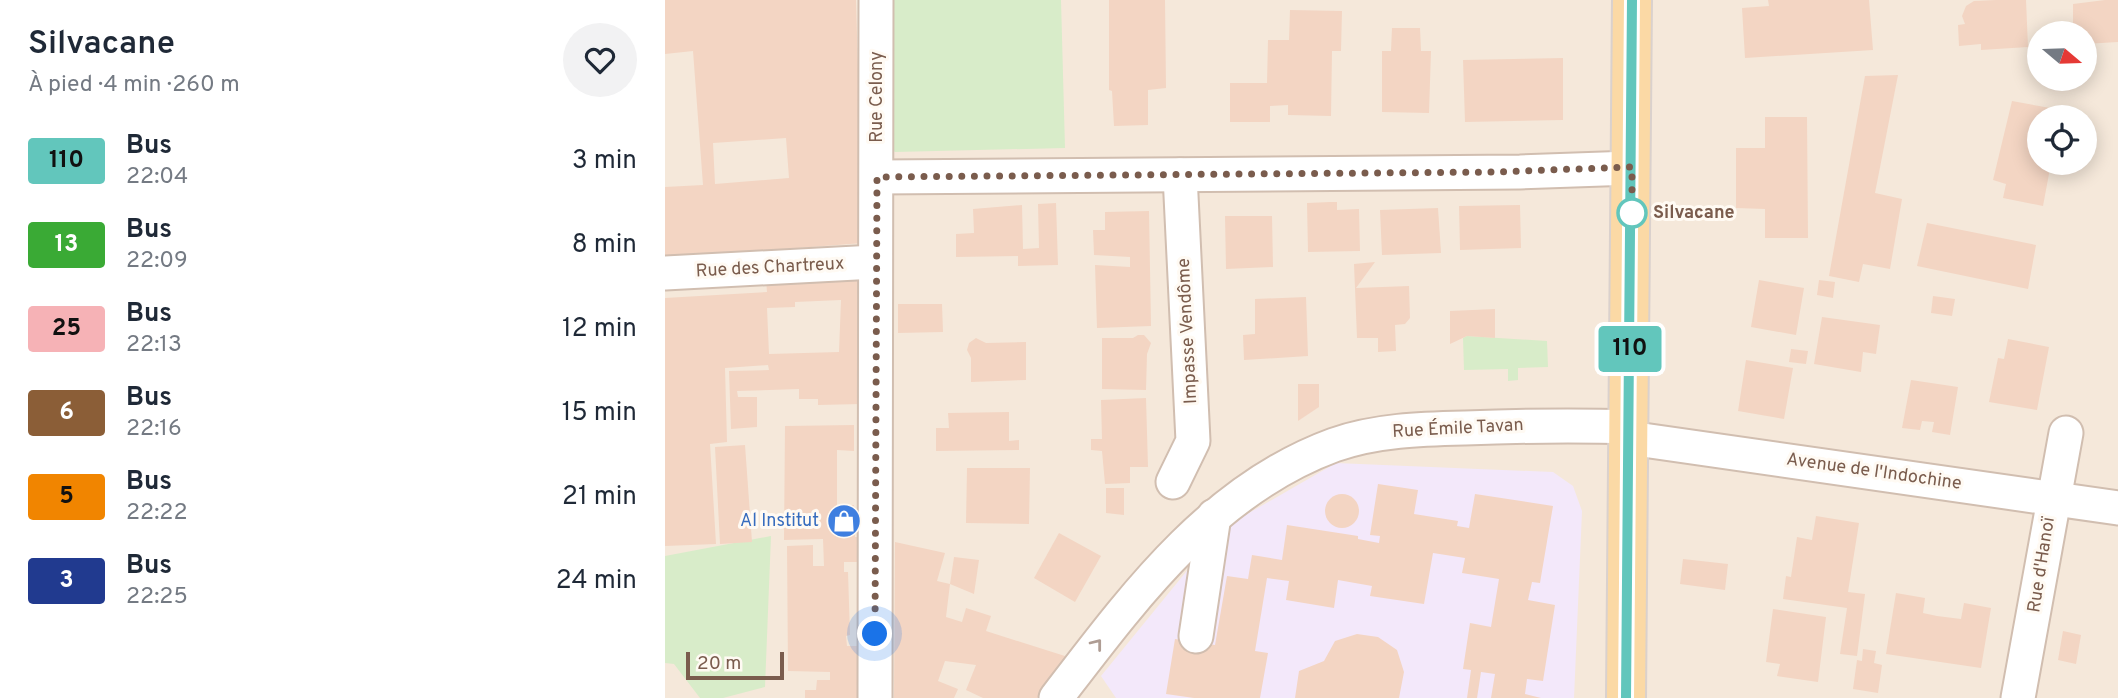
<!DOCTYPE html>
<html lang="fr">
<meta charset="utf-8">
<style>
body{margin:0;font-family:Overpass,sans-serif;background:#f2f2f3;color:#1f2937;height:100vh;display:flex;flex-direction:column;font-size:26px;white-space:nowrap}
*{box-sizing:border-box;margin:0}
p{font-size:23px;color:#747a83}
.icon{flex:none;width:38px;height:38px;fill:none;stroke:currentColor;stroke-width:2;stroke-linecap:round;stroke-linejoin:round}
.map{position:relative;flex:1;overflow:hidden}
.details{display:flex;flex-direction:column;background:#fff;width:665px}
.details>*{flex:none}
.badge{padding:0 14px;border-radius:5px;font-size:24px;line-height:46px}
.needle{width:46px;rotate:109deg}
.buttons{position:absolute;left:1362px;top:21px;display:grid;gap:14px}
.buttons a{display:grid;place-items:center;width:70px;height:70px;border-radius:50%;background:#fff;box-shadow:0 4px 18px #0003;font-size:35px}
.scale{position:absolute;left:21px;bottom:18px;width:98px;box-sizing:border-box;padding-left:7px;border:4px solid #7a5c4d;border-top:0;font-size:19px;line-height:24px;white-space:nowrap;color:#7a5c4d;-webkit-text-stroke:5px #fffaf3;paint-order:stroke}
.you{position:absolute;width:35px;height:35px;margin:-18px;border:5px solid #fff;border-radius:50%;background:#1a73e8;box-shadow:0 0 0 10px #1a73e833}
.map>.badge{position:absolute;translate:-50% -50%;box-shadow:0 0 0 4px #fff}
.round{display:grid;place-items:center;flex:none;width:74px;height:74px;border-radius:37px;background:#f2f2f3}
.overview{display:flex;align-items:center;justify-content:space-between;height:119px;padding:0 28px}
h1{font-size:33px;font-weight:600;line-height:52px}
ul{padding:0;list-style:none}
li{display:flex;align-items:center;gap:21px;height:84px;padding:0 28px}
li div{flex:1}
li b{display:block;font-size:26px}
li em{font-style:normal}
li .badge{min-width:77px;font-weight:700;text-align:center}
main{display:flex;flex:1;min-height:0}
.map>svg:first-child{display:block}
.residential{fill:#f5e8da;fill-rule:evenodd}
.education{fill:#f3e8fa}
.green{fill:#d8ecc9}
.building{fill:#f3d5c3;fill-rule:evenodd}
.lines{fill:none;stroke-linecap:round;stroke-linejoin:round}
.minor-casing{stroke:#d1beb0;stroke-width:37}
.major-casing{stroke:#dad1cd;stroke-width:42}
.minor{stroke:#fff;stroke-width:33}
.major{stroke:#fbd9a5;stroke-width:38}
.oneway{stroke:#af9d94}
.line-casing{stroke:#fff;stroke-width:16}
.line{stroke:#62c6bc;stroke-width:10}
.walk{stroke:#7a5c4d;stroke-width:7;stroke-dasharray:0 12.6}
.stop-dot{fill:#fff;stroke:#62c6bc;stroke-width:3.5}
.labels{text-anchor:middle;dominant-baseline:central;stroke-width:6;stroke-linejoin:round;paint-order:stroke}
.street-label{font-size:18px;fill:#7a5c4d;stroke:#fffaf3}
.stop-label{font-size:18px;font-weight:bold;fill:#7a5c4d;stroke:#fffaf3;text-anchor:start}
.shop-label{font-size:18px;fill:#366cbe;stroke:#fffaf3;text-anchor:end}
</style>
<main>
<section class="details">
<div class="overview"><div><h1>Silvacane</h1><p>À pied · 4 min · 260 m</p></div><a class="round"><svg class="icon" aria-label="heart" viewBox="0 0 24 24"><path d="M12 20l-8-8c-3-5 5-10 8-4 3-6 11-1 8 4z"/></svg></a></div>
<ul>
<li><span class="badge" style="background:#62c6bc;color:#111">110</span><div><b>Bus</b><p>22:04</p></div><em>3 min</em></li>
<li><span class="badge" style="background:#3aaa35;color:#fff">13</span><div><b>Bus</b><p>22:09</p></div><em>8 min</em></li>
<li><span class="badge" style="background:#f6b2b6;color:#111">25</span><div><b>Bus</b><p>22:13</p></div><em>12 min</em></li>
<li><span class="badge" style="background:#8b5e37;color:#fff">6</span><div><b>Bus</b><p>22:16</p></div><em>15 min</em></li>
<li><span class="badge" style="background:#f18500;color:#111">5</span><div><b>Bus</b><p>22:22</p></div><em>21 min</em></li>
<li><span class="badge" style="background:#213a8f;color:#fff">3</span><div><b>Bus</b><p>22:25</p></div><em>24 min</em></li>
</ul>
</section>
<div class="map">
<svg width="1453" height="698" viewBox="0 0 1453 698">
<rect width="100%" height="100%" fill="#fdf6ec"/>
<path class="residential" d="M0,0H1453V698H0ZM1374,33H1419V79H1374ZM1374,117H1419V163H1374Z"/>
<polygon class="education" points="671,463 888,472 908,486 917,511 909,698 451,698 436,676 556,529"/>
<g class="green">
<polygon points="223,0 396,0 400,148 230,152 225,148"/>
<polygon points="802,336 882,341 883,367 853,368 853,380 843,381 843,369 799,370 798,338"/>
<polygon points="106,536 100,687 58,698 35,698 9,664 0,663 0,556"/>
</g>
<g class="building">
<path d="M0,0H191L198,243L0,258V187L38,185L28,51L0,54ZM121,138L124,178L50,184L48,143Z"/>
<polygon points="444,0 500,0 501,88 483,90 483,125 449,126 447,91 444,90"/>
<polygon points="1103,0 1204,0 1208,50 1080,58 1077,8 1104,6"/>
<polygon points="1331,0 1361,0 1363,47 1316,50 1316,44 1294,46 1293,25 1300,24 1297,16 1301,6 1309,1"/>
<polygon points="1440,0 1453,0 1453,42 1419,44 1419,33 1415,33 1415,27 1408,27 1408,4"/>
<polygon points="625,10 677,11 676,51 667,51 666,116 623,115 623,105 605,106 605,122 565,122 565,83 602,83 603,40 624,40"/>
<polygon points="727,28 755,28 756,51 766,51 764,113 717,112 717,51 726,51"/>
<polygon points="898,58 898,120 800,122 798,60"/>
<polygon points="1233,75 1210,193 1237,199 1225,269 1198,264 1194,282 1164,276 1200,76"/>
<polygon points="1347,101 1396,110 1395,117 1374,117 1374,163 1386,163 1378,206 1338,198 1341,184 1328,180"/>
<polygon points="1100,117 1142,117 1143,238 1100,238 1100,209 1071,208 1071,148 1100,148"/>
<polygon points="665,202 672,202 672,210 694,209 695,251 643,252 642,203"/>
<polygon points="391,203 393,265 353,266 353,256 291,257 291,234 309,233 308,209 357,205 358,249 374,248 373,204"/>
<polygon points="855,205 856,248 795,250 794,206"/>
<polygon points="773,208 776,253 717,255 715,210"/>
<polygon points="484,211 486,326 432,328 430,265 465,267 465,257 429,255 428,230 440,230 440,212"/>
<polygon points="560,216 607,216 608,267 561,269"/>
<polygon points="1262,223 1371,245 1363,289 1252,266"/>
<polygon points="710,262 691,288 744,286 745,318 740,324 730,325 731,351 713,352 713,338 692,338 689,264"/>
<path d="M195,275L196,404L153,405V399H134V389L72,391L73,397H92V427L66,429L64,371L104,370L103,365L60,368L62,442L45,444L51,544L0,546V298L102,292L101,280ZM176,300L174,352L104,354L102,308L130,307V302Z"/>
<polygon points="1094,280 1139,288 1131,335 1086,327"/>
<polygon points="1154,280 1170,282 1168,298 1152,295"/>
<polygon points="1268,296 1290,299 1287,316 1266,313"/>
<polygon points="641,297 643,356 579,360 578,335 590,334 590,299"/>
<polygon points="233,304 277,304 278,332 233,333"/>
<polygon points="830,309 830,338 802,336 785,344 785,311"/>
<polygon points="1157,317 1215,325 1211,354 1198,352 1196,372 1149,364"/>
<polygon points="473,335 479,335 486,343 482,354 481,390 437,389 437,338 468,338"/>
<polygon points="311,338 321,343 361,342 361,380 306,382 306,358 302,350 304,343"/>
<polygon points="1343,339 1384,347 1372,410 1324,402 1333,358 1339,359"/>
<polygon points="1126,349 1143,351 1141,364 1124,362"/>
<polygon points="1081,360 1128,368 1119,419 1073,411"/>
<polygon points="1246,380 1293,387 1285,435 1267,432 1269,422 1257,421 1255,430 1237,428"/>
<polygon points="633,384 654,384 654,407 633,421"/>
<polygon points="481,398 483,467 465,467 465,483 440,484 437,451 426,450 426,439 437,439 436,400"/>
<polygon points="344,412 344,441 354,440 354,450 271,451 271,428 284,428 283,413"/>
<polygon points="189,425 189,451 172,450 172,505 189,505 190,537 198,537 198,562 179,562 179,572 183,572 185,635 181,636 182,646 198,646 198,698 140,698 140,690 151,690 152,680 165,680 165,672 123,671 122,546 148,545 148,566 159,566 158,539 119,540 120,426"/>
<polygon points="80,445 87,542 55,544 50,447"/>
<polygon points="302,468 365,468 364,524 301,523"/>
<polygon points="713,484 753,490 749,514 793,521 792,526 804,528 810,494 888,506 875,583 867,582 863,600 890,605 878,681 862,679 860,694 876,698 826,698 830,674 816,672 812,698 802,698 806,670 798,669 805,623 826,627 834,579 797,573 800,558 768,553 759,604 705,596 707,586 673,580 669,608 621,600 624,581 602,578 590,651 603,653 595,698 529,698 501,694 510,639 550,645 562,576 583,579 587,555 617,560 622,525 693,536 693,539 714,543 715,536 705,535"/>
<polygon points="441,488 459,488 459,515 441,513"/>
<circle cx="677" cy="511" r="17"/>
<polygon points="1151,516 1194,523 1183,592 1200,594 1192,656 1175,654 1182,608 1118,599 1121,576 1126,577 1132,537 1147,540"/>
<polygon points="394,533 436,556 410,602 369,578"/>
<polygon points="230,542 280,553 272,581 285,584 281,617 297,622 301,608 326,616 321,631 403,657 372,698 318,698 301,690 311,665 280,661 273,681 293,689 289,698 229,698"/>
<polygon points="289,557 314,560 309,594 285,584"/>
<polygon points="1018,559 1063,564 1060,590 1015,584"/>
<polygon points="1231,593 1260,598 1258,613 1272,616 1296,619 1299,603 1326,608 1316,668 1221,654"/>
<polygon points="1108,609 1161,617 1153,682 1112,676 1115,664 1101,662"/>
<polygon points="1398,631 1416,635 1411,664 1393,660"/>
<polygon points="692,634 713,637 732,650 739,672 734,698 630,698 634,671 659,661 670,641"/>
<polygon points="1198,649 1211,651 1209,663 1217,665 1213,693 1188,689 1192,660 1197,661"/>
</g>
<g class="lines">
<g class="minor-casing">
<g id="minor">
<polyline points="212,177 855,172 967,168"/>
<polyline points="0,273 210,262"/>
<polyline points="964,438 1453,508"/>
<polyline points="508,482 528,441 515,175"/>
<polyline points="531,636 549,516"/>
<polyline points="210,698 211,0"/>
<path d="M391,698C467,599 546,490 669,445C711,430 757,429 800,428C855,426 909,425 965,427"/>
<polyline points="1353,698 1401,433"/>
</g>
</g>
<g class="major-casing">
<polyline id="major" points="961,698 967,0"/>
</g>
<use href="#minor" class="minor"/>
<use href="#major" class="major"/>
</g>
<defs><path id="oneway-chevron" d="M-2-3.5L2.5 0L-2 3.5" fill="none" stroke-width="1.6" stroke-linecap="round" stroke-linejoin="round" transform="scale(1.75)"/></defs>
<use class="oneway" href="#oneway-chevron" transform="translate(432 644) rotate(-52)"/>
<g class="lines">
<g class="line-casing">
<polyline id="line" points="961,698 967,0"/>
</g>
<use href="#line" class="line"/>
<polyline class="walk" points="210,634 212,177 829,172 967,167 967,213"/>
</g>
<defs>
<g id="shop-disc" transform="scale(1.75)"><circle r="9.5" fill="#3f7fe0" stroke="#fffaf3"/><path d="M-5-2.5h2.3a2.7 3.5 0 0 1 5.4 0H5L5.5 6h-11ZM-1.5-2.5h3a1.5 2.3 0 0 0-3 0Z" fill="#fff"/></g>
</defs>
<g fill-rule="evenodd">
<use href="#shop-disc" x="179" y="521"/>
</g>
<circle class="stop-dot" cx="967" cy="213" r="14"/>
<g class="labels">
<g class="street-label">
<text transform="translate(212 97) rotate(-90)">Rue Celony</text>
<text transform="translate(105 268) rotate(-3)">Rue des Chartreux</text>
<text transform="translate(523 331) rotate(-93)">Impasse Vendôme</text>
<text transform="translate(793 429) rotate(-3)">Rue Émile Tavan</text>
<text transform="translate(1209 472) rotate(8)">Avenue de l'Indochine</text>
<text transform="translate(1377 565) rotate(-81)">Rue d'Hanoï</text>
</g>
<g class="stop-label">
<text x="988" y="213">Silvacane</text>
</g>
<g class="shop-label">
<text x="154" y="521">Al Institut</text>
</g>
</g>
</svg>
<div class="buttons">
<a><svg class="needle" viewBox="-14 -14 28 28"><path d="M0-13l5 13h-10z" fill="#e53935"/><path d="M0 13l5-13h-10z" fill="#747a83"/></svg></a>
<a><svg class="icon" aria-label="locate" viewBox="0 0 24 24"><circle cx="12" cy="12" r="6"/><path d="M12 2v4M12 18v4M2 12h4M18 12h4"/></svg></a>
</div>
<div class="scale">20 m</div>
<div class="you" style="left:210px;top:634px"></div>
<b class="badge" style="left:965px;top:349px;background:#62c6bc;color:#111">110</b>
</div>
</main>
